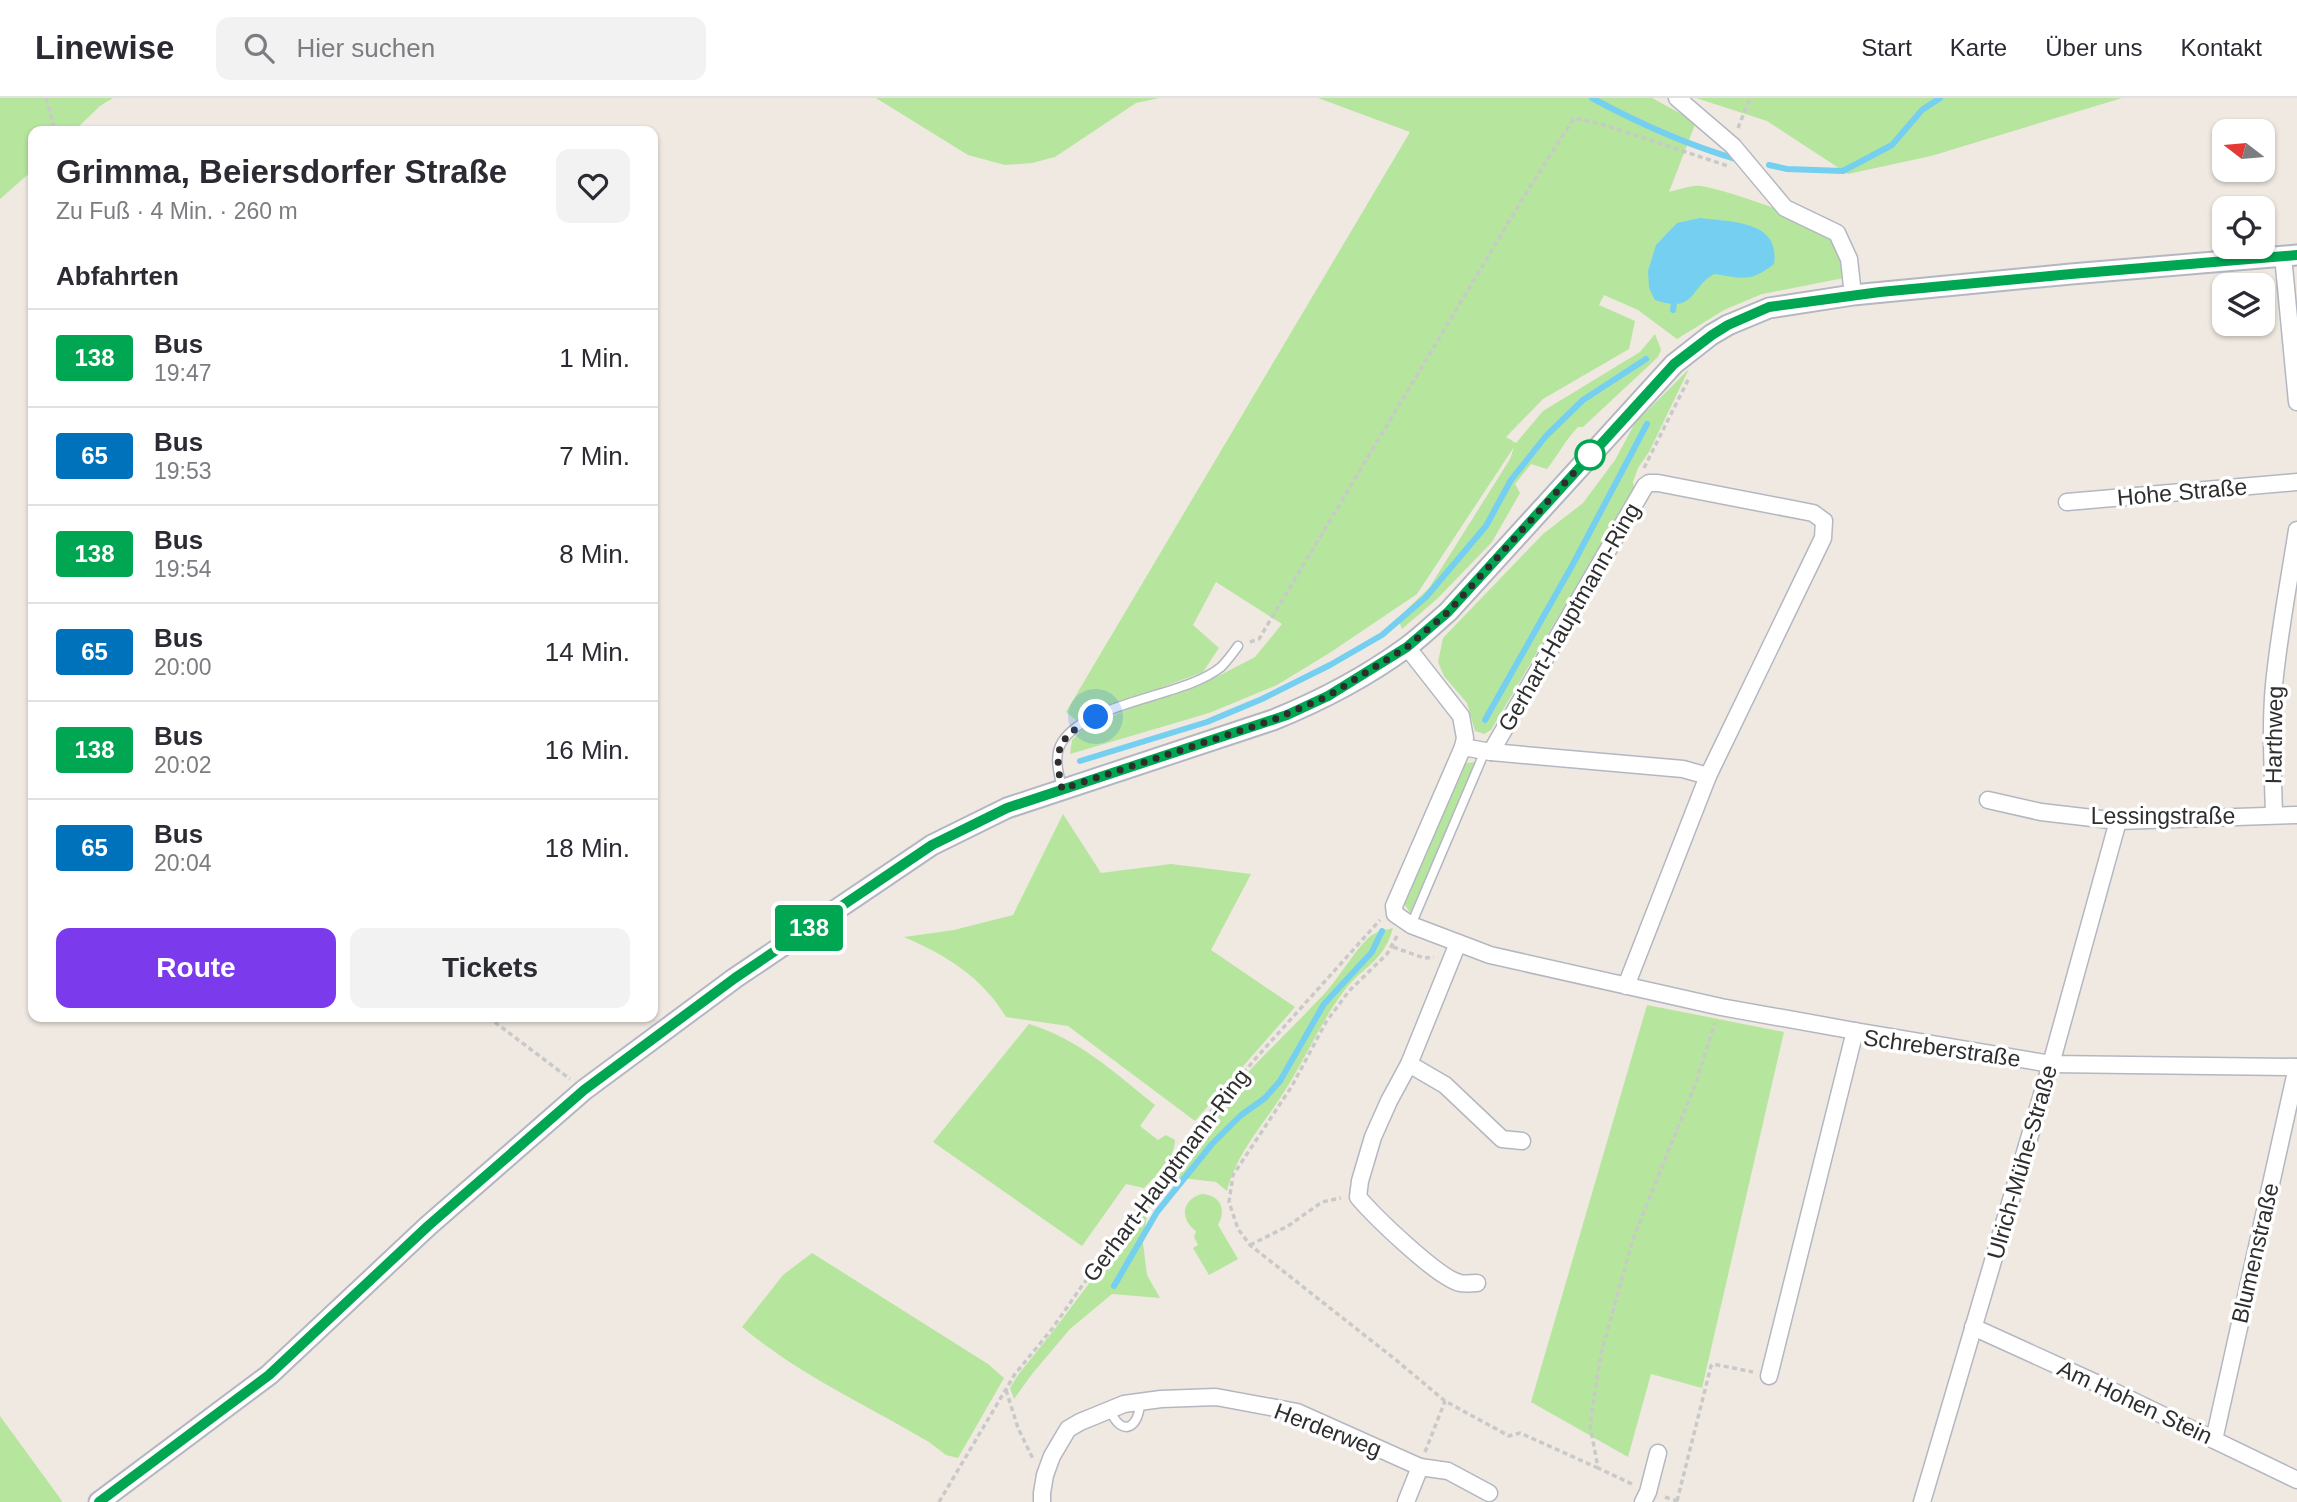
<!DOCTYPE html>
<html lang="de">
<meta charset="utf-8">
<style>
body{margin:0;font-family:Helvetica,sans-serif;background:#f2f2f3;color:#2b2b33;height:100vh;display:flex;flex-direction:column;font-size:26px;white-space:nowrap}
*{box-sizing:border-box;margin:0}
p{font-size:23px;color:#7c7c81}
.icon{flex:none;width:38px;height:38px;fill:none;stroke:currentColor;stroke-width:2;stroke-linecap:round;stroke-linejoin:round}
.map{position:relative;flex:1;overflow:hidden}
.sheet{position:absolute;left:28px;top:28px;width:630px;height:896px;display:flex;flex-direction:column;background:#fff;border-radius:14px;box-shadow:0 2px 5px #0004}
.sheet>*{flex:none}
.badge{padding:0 14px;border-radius:5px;font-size:24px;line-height:46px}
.needle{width:46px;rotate:286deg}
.buttons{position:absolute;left:2212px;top:21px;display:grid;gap:14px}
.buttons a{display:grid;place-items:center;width:63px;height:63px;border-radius:14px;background:#fff;box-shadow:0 2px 5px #0004;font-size:35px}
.you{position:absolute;width:35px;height:35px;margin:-18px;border:5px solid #fff;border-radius:50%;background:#1a73e8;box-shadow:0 0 0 10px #1a73e833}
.map>.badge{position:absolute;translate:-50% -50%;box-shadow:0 0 0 4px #fff}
h2{padding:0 28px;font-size:26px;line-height:63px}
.round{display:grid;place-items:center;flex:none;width:74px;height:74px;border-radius:14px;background:#f2f2f3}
.summary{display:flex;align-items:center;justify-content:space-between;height:119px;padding:0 28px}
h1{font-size:33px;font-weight:600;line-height:52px}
.action{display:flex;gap:14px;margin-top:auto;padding:14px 28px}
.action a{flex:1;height:80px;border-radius:14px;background:#7c3aed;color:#fff;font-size:28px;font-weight:600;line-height:80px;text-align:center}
.action a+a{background:#f2f2f3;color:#2b2b33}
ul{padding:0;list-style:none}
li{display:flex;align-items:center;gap:21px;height:98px;padding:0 28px;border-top:2px solid #e1e1e2}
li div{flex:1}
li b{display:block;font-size:26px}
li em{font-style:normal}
li .badge{min-width:77px;font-weight:700;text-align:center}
header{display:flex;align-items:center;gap:42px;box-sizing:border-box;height:98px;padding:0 35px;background:#fff;border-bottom:2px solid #e1e1e2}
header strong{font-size:33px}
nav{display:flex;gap:38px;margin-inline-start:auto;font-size:24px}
.search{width:490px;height:63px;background:#f2f2f3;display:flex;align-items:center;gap:18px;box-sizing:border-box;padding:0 24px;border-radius:14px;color:#7c7c81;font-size:26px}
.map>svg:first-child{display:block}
.green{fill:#b6e59e}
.water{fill:#75cff0}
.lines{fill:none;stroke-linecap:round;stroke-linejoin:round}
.stream{stroke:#75cff0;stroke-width:6}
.service-casing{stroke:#b4b7c1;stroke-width:11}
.minor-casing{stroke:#b4b7c1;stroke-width:19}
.tertiary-casing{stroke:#b4b7c1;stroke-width:23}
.path{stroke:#c9c9c9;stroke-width:3.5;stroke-dasharray:5 3.5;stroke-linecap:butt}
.service{stroke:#fff;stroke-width:8}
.minor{stroke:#fff;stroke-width:16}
.tertiary{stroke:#fff;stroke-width:19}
.line-casing{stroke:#fff;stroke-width:16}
.line{stroke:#00a651;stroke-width:10}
.walk{stroke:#2e2e2e;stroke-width:7;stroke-dasharray:0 12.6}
.stop-dot{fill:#fff;stroke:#00a651;stroke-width:3.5}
.labels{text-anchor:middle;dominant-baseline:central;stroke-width:7;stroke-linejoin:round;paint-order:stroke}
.street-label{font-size:23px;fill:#2e2e2e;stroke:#fff}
</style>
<header>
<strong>Linewise</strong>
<div class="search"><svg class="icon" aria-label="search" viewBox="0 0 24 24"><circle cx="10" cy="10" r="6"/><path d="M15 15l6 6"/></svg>Hier suchen</div>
<nav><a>Start</a><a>Karte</a><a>Über uns</a><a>Kontakt</a></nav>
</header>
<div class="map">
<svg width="2297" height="1404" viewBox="0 0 2297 1404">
<rect width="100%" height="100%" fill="#efe9e1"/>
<g class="green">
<polygon points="0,0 113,0 100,8 74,33 33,33 33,72 0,101"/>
<polygon points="876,0 1159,0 1136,5 1055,59 1032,65 1005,67 968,57"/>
<path d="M1318,0H1652L1696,24L1669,94C1678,92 1691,87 1701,88C1727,92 1820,123 1835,143C1843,154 1843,167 1844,180L1762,196L1724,212L1677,241L1638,212L1604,197L1599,207L1635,223L1629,251L1543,301L1506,339L1516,345L1543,313L1640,254L1655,236L1661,252L1658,259L1583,329H1578C1566,341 1558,357 1547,371L1531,366L1515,386L1520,395L1492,444L1438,500L1402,531L1398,520L1429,490L1510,361L1514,349L1417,496L1331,554L1277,587L1209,615L1070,656L1072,642L1084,630L1131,610L1203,586L1255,559L1282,526L1216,484L1193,527L1219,550L1203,574L1095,614L1078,624L1066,614L1410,34Z"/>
<polygon points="1696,0 2122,0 1931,58 1848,76 1767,23"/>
<polygon points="1689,271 1649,354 1638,370 1633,384 1635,395 1622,411 1491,632 1484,636 1475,633 1467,605 1444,578 1438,564 1443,540 1543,436 1583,405 1615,362 1635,325"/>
<polygon points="1476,664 1410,815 1404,805 1466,665"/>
<path d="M1063,716L1101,775L1171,766L1251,776L1211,852L1295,909L1195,1023L1068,928L1006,919C982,879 946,857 904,839L954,832L1013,817Z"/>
<path d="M1393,830C1383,865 1364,867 1344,893C1322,922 1308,955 1289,986C1268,1022 1237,1052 1227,1093L1216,1084L1182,1080L1159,1096L1147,1116L1143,1145L1147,1177L1160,1200L1112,1196L1070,1231L1032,1276L1014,1301L1010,1290L1018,1277L1054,1232L1182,1062C1218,996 1275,949 1325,895C1338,881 1359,846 1372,837C1378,833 1386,832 1393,830Z"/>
<polygon points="1647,907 1784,934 1702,1290 1651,1276 1628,1359 1531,1304"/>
<path d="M1029,926C1079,941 1115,975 1155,1007L1140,1028L1158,1042L1166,1037L1175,1042C1174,1063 1158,1075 1144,1090L1126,1086L1082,1148L933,1044Z"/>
<path d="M1202,1096C1220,1097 1227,1111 1218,1127L1238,1161L1209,1177L1193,1150L1198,1147L1194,1139L1196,1133C1179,1121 1182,1101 1202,1096Z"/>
<path d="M812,1155L988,1266L1004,1280L958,1360L946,1357L929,1344C866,1307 798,1276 742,1229L783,1177Z"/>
<polygon points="0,1318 62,1403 61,1404 0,1404"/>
</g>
<path class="water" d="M1700,120C1730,124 1781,122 1774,166C1750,185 1743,180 1714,176C1689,190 1696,216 1655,202L1649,190L1648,173L1656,147L1677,125Z"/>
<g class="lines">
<g class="stream">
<path d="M1592,0C1638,25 1685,46 1736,61"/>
<polyline points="1769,67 1787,71 1843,73 1892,47 1922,12 1940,0"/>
<polyline points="1673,212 1674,205"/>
<polyline points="1485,622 1573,466 1647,326"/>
<polyline points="1080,663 1207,624 1262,601 1330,567 1382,537 1426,499 1486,428 1511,382 1546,338 1583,302 1646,261"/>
<polyline points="1114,1188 1157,1114 1212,1046 1240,1018 1265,1000 1280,983 1324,906 1372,854 1382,833"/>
</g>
<g class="service-casing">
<g id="service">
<path d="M1062,691C1059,676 1053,658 1062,644C1088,603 1185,599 1221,569C1227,563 1233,555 1238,548"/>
<polyline points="1411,827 1485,653"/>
<path d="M1110,1312C1122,1341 1140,1329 1140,1303"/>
</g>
</g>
<g class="minor-casing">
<g id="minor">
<polyline points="1677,0 1733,48 1785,110 1837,135 1849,161 1853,197"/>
<polyline points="2283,158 2297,304"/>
<polyline points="2067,404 2297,384"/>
<polyline points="1407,549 1461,618 1465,640 1463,649"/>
<polyline points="1491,654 1683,671 1708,678"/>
<polyline points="1988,702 2041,714 2118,723 2297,717"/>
<path d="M2274,717C2273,674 2270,630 2274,587C2279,535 2289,484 2297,432"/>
<path d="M1458,845L1409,966L1389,1003L1373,1039L1360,1083L1358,1099C1374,1118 1438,1180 1460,1185C1465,1186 1472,1185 1477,1185"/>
<polyline points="1626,888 1708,678 1823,440 1824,423 1813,415 1658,385 1649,385 1645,388 1491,654 1463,649 1394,808 1395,816 1411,827 1490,857 1721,909 1855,933 2051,966 2297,969"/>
<polyline points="1409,966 1445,987 1502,1041 1522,1043"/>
<polyline points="1973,1229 2096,1285 2297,1382"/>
<polyline points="1769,1278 1855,933"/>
<polyline points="2214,1342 2297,969"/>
<polyline points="1420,1369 1448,1373 1489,1395"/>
<polyline points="1042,1404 1042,1395 1045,1377 1052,1358 1068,1331 1080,1324 1124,1306 1161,1301 1216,1299 1297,1314 1420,1369 1406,1404"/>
<polyline points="1643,1404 1648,1394 1658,1355"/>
<polyline points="1922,1404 2051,966 2118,723"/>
</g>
</g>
<g class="tertiary-casing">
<path id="tertiary" d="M99,1404L269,1277L428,1128L584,992L735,880L932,747L1007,710L1273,622C1320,603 1366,579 1407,549C1421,539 1435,525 1448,514L1674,266L1711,237L1728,227L1769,210L1853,197L2071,176L2297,157"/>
</g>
<g class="path">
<polyline points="46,0 55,33"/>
<polyline points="1738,30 1750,0"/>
<polyline points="1644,370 1689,280"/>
<polyline points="1250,544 1259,541 1523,100 1574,20 1601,26 1728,68"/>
<polyline points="1397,838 1387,856 1349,893 1326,924 1292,988 1233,1077 1229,1104 1238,1131 1250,1147 1396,1262 1445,1303 1509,1338 1520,1335 1598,1370"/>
<polyline points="1393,849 1424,860 1434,859"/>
<polyline points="488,919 570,981"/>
<polyline points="1250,1147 1288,1128 1322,1104 1341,1100"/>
<polyline points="1006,1292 1018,1330 1033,1361"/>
<polyline points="1425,1354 1445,1303"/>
<polyline points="1632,1386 1598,1370 1590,1327 1601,1256 1633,1141 1695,987 1715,925"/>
<polyline points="1665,1399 1680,1404"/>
<polyline points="1677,1403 1711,1268 1713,1266 1753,1274"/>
<polyline points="939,1404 1015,1276 1052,1231 1084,1185 1154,1094 1178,1061 1192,1036 1256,960 1380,822"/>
</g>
<use href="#service" class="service"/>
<use href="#minor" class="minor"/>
<use href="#tertiary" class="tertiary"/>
</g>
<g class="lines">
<g class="line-casing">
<polyline id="line" points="99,1404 269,1277 428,1128 584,992 735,880 932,747 1007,710 1287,617 1328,598 1407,549 1448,514 1674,266 1712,237 1728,227 1769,209 1880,194 2071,176 2297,157"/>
</g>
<use href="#line" class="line"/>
<path class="walk" d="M1096,619C1058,639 1053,649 1062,691L1273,622L1328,598L1407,549L1448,514L1590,357"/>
</g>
<circle class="stop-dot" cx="1590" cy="357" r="14"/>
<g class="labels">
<g class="street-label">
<text transform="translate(2182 394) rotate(-5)">Hohe Straße</text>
<text transform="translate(1569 519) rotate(-60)">Gerhart-Hauptmann-Ring</text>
<text transform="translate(2274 637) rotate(-89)">Harthweg</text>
<text x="2163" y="718">Lessingstraße</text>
<text transform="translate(1942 950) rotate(8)">Schreberstraße</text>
<text transform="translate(2022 1064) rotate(-74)">Ulrich-Mühe-Straße</text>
<text transform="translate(1166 1077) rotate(-53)">Gerhart-Hauptmann-Ring</text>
<text transform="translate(2255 1155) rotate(-77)">Blumenstraße</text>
<text transform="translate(2135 1304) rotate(25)">Am Hohen Stein</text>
<text transform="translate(1328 1332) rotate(21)">Herderweg</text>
</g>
</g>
</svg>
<div class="buttons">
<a><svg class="needle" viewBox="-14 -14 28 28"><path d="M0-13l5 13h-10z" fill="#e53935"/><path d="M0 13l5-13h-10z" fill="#7c7c81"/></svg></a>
<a><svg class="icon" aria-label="locate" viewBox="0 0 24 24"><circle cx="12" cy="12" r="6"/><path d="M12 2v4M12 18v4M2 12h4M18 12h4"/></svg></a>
<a><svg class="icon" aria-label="layers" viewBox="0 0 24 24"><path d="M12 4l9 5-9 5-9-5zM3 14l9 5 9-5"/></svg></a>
</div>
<div class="you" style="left:1096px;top:619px"></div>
<b class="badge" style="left:809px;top:830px;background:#00a651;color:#fff">138</b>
<section class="sheet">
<div class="summary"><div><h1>Grimma, Beiersdorfer Straße</h1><p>Zu Fuß · 4 Min. · 260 m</p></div><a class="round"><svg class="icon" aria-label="heart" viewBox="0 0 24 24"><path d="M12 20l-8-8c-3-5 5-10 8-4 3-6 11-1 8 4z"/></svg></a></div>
<h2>Abfahrten</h2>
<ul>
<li><span class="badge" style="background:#00a651;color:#fff">138</span><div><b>Bus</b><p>19:47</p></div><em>1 Min.</em></li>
<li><span class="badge" style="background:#0072bc;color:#fff">65</span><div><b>Bus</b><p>19:53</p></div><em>7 Min.</em></li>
<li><span class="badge" style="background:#00a651;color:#fff">138</span><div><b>Bus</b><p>19:54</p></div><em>8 Min.</em></li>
<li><span class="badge" style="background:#0072bc;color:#fff">65</span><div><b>Bus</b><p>20:00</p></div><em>14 Min.</em></li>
<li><span class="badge" style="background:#00a651;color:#fff">138</span><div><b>Bus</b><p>20:02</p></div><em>16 Min.</em></li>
<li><span class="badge" style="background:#0072bc;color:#fff">65</span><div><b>Bus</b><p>20:04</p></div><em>18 Min.</em></li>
</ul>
<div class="action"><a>Route</a><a>Tickets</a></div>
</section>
</div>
